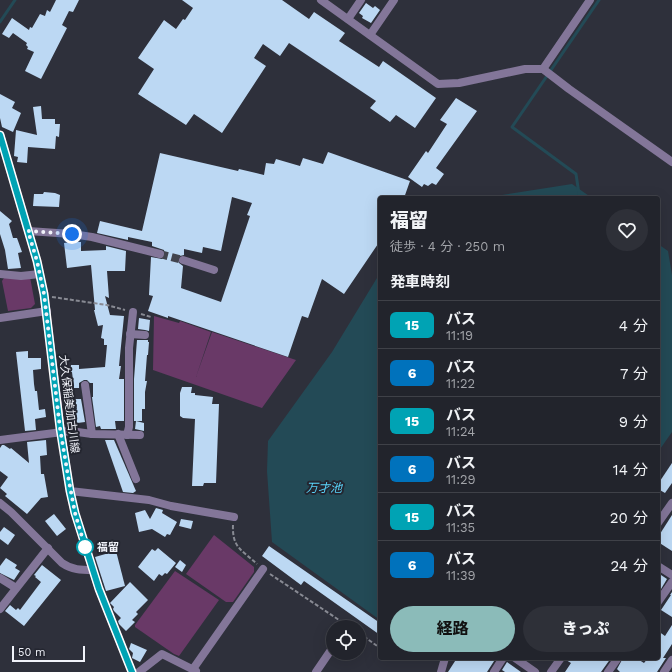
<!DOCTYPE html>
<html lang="ja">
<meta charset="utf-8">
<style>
body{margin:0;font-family:"Work Sans","Noto Sans JP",sans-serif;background:#2e3038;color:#f1f3f6;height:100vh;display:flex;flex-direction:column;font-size:15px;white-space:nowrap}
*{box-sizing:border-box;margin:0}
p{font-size:13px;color:#a2a4a9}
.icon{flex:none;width:22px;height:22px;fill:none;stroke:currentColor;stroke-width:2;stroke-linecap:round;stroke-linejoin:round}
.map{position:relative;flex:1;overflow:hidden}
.drawer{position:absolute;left:378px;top:196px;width:282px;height:464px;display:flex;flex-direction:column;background:#22242c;border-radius:4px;box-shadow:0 4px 16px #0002,0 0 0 1px #3f4148}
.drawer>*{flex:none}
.badge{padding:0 8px;border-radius:6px;font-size:14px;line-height:26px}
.buttons{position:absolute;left:326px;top:620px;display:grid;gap:8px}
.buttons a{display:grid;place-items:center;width:40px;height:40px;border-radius:50%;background:#22242c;box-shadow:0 4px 16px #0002,0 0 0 1px #3f4148;font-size:20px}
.scale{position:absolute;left:12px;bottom:10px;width:73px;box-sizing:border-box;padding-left:4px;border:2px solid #f1f3fa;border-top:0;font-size:11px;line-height:14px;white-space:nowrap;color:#f1f3fa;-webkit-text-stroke:3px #242630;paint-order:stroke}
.you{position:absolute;width:20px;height:20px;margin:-10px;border:3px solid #fff;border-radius:50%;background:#1a73e8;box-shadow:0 0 0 6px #1a73e833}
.map>.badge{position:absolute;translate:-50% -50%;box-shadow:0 0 0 2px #fff}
h2{padding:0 12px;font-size:15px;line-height:36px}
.round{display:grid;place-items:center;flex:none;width:42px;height:42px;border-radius:21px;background:#2e3038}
.headline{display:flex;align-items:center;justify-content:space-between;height:68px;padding:0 12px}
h1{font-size:19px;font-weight:800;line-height:30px}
.action{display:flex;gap:8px;margin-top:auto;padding:8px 12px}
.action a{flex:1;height:46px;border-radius:24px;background:#8bbbb9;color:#111;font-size:16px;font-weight:800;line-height:46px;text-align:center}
.action a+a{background:#2e3038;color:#f1f3f6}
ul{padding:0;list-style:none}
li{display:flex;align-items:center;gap:12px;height:48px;padding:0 12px;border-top:1px solid #3f4148}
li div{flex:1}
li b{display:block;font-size:15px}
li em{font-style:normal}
li .badge{min-width:44px;font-weight:700;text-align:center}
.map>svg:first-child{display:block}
.green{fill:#693967}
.water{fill:#234a56}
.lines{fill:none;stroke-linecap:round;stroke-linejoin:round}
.stream{stroke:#234a56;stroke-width:3}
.building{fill:#bcd8f3;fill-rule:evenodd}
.minor-tunnel{stroke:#42444e;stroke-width:8;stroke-dasharray:8 4;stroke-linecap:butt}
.path{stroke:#888a93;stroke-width:2;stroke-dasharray:4 2;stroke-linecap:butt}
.minor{stroke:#837699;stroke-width:8}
.tertiary{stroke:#837699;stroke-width:8}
.secondary{stroke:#b19cd4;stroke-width:8}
.line-casing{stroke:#fff;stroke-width:9}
.line{stroke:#00a3b4;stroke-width:6}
.walk{stroke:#f1f3fa;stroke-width:4;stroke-dasharray:0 7.2}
.stop-dot{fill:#fff;stroke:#00a3b4;stroke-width:2}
.labels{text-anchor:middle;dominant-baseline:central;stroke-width:4;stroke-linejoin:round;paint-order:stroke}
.street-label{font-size:11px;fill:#f1f3fa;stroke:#242630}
.stop-label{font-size:11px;font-weight:bold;fill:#f1f3fa;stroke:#242630;text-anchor:start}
.water-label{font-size:12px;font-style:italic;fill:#59d5fb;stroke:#242630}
</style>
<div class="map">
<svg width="672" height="672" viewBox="0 0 672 672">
<rect width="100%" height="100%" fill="#2e303b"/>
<g class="green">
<polygon points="30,277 35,304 31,308 8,311 2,281 4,278"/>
<polygon points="154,316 179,323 180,321 211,332 196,377 212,332 296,360 262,408 153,370"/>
<polygon points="214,535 254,567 254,572 233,602 226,602 186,574"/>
<polygon points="175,571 219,600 179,656 174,654 135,627 135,625"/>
</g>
<g class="water">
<polygon points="572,184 592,198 483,198"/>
<polygon points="658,244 668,251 672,275 672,432 658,452"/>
<polygon points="380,273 380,620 272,542 267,471 268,441 332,352"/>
</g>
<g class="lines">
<g class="stream">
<polyline points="0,22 15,0"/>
<polyline points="578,198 579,194 576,174 512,127 599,0"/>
</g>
</g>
<g class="building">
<polygon points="56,0 79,0 73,12 69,11 62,25 67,28 41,79 25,71 34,52 27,49 28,47 26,45 27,43 13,33 9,38 2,34 12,18 29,30 30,27 32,28 40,14 45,16 47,10 50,12"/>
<polygon points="182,0 282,0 309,19 314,12 345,33 339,41 379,67 383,61 436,98 415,128 396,115 390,122 370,108 376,101 289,43 280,56 263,44 254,58 266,66 222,133 194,114 186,125 138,94 154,69 138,58 164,20 176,29 183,19 185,20 193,8"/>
<polygon points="366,3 373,8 375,6 380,10 371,23 362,18 363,16 359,13"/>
<polygon points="0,94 15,102 12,108 21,113 13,132 2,127 0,118"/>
<polygon points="456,98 477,111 436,168 444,174 436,185 432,183 428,186 424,184 422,187 408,177 426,151 428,153 447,124 440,120"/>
<polygon points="41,106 42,119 55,119 55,124 60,124 59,137 56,136 55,149 28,147 27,163 17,162 18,157 14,156 16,130 37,135 33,107"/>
<path d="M328,152L410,181L404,198H380V241L344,294L322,279L308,318L302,316L288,357L168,316V318L148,311L153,296L149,295L151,257L162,259L165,256L164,250L152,246V242L128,237V240L97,233L100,221L142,231L160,153L238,171L239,169L264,175L266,163L274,164L276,159L300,166L303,158L323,164ZM232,197L252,203L247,215L250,216L221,302L181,288L183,266L179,263L178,259L180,256L184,255V249L202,253L203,247L221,251Z"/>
<polygon points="44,192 55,193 60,195 59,207 33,206 34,194 43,194"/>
<polygon points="0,211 12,221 9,224 13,238 17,238 22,252 18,253 21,268 8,269 5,250 0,234"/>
<polygon points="78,241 78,242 81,242 81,251 106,250 106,246 126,251 125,271 107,271 109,298 105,296 110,315 124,316 119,366 121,366 119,379 124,379 124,421 115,421 116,429 101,429 100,426 96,427 92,397 93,397 93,383 90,383 87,380 84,380 79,383 79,388 74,388 72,372 70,372 71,365 79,365 79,369 105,367 107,345 104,345 104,339 101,338 103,325 98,326 94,310 95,310 91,265 67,268 64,243"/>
<polygon points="139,318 150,320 149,331 145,330 138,329"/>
<polygon points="137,340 148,340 148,342 149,342 148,355 147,355 145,381 147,381 145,392 145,409 142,409 142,421 134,421 134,379"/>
<polygon points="28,351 28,358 41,358 41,369 33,370 34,384 35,391 37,391 39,410 45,409 46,417 35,419 36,430 25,431 16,352"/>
<polygon points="182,387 192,387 191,393 195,393 195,395 213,397 212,404 219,404 216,483 204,483 203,486 192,486 195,419 183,418 180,416 180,393"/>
<polygon points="75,399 81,399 85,422 70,424 68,410 77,409"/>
<polygon points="136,421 144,423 144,431 135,429"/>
<polygon points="46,440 47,455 40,456 41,474 44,474 48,497 41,498 27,514 5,496 7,494 0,488 8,477 0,471 0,448 2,445 4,445 10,449 11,448 29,463 27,442"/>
<polygon points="105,440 114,440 136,491 133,493 123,492"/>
<polygon points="672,463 672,483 665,493 658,489 658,484"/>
<polygon points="156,508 163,510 162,513 177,522 170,535 167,534 165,537 152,529 139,532 135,513 145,510 150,519"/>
<polygon points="54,514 66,529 57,536 45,521"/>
<polygon points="672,515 672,551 658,542 658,537"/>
<polygon points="181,519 193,521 191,529 179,526"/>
<polygon points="4,527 15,535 8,545 0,539 0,532"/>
<polygon points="269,546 380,623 380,635 304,581 301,585 262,556"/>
<polygon points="158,548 176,563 167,574 165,573 162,576 159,574 154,581 138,567 152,549 155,551"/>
<polygon points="116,551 125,586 106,591 95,557"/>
<polygon points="6,558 17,565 15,568 20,571 14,580 0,573 0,566"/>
<polygon points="180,560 186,565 182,572 175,567"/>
<polygon points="42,565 61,580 24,626 5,611 10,605 16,610 18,608 20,610 41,582 35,577 36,576 34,575"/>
<polygon points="658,573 667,579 661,589 658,587"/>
<polygon points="130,582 148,600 136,612 138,614 132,620 135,622 126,631 119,624 118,621 121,618 114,611 113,609 114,607 110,603"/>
<polygon points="672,592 672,617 661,610 671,595 670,595"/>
<polygon points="672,625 672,644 663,658 666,658 657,672 620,672 617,669 623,658 636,658 644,663 648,658 658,658 658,631 665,636"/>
<polygon points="131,643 147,650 140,662 132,658 133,653 129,649"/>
<polygon points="457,658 496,658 487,672 448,672"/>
<polygon points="566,658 611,658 601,672 565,672 571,663 566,660"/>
<polygon points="507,662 521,672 505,672 502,670"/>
</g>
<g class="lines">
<polyline class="minor-tunnel" points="160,254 183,260"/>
<g class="path">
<polyline points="52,297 107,305 125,310"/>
<polyline points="141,314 151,317"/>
<path d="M233,525C232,548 242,550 257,564"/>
<polyline points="270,574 342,622"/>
<polyline points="359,633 380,648"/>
</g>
<g class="minor">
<polyline points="321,0 438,84 459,83 525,69 543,69 569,89 672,162"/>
<polyline points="348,19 361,0"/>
<polyline points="370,35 394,0"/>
<polyline points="543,69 590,0"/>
<polyline points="28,231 72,234 92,237 160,254"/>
<polyline points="183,260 214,270"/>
<polyline points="0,274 21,276 40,274"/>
<polyline points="0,318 47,311"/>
<polyline points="130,334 145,335"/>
<polyline points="85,385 92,434"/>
<polyline points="118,434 136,479"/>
<polyline points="127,435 129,427 129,348 133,312"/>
<polyline points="0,440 70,431 92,434 140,435"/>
<polyline points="70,491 149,500 171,506 234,517"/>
<polyline points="658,523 672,503"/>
<polyline points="658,566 672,575"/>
<polyline points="0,578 16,588"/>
<polyline points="658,602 672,582"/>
<polyline points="0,609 48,548"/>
<polyline points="348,627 348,626"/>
<polyline points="515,658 535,672"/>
<polyline points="193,669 263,569"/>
<polyline points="139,672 162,654 196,671"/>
<polyline points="316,672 333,647"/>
<polyline points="441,672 445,658"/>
<polyline points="494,672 503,658"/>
<polyline points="551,672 561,658"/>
<polyline points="608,672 618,658"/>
<polyline points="664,672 672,660"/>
</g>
<path class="tertiary" d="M0,503L11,512L62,563C72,570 81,570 93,570"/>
<polyline class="secondary" points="0,135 37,261 44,294 61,432 70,491 75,513 99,589 132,672"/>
</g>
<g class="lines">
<g class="line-casing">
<polyline id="line" points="0,135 37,261 44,294 60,428 70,491 75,513 99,589 132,672"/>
</g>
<use href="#line" class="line"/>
<polyline class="walk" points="72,234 28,231 37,261 44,294 60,428 68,476 75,513 85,547"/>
</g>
<circle class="stop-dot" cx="85" cy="547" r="8"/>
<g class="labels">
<g class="street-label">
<text transform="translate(69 404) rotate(83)">大久保稲美加古川線</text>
</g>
<g class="stop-label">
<text x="97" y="547">福留</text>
</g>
<g class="water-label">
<text x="324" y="488">万才池</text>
</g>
</g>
</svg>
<div class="buttons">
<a><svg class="icon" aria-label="locate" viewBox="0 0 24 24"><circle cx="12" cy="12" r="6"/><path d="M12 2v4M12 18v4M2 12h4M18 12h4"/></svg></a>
</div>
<div class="scale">50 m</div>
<div class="you" style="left:72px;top:234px"></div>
<section class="drawer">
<div class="headline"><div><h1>福留</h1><p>徒歩 · 4 分 · 250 m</p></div><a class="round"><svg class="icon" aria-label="heart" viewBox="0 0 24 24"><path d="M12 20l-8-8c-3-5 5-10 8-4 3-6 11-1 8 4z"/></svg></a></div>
<h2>発車時刻</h2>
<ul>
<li><span class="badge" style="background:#00a3b4;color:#fff">15</span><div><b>バス</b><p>11:19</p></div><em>4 分</em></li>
<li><span class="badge" style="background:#0072bc;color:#fff">6</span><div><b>バス</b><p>11:22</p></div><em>7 分</em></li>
<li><span class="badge" style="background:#00a3b4;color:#fff">15</span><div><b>バス</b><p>11:24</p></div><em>9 分</em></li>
<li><span class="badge" style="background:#0072bc;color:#fff">6</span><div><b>バス</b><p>11:29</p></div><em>14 分</em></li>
<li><span class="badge" style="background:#00a3b4;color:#fff">15</span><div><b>バス</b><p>11:35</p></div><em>20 分</em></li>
<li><span class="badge" style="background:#0072bc;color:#fff">6</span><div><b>バス</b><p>11:39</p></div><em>24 分</em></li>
</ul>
<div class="action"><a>経路</a><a>きっぷ</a></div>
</section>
</div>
